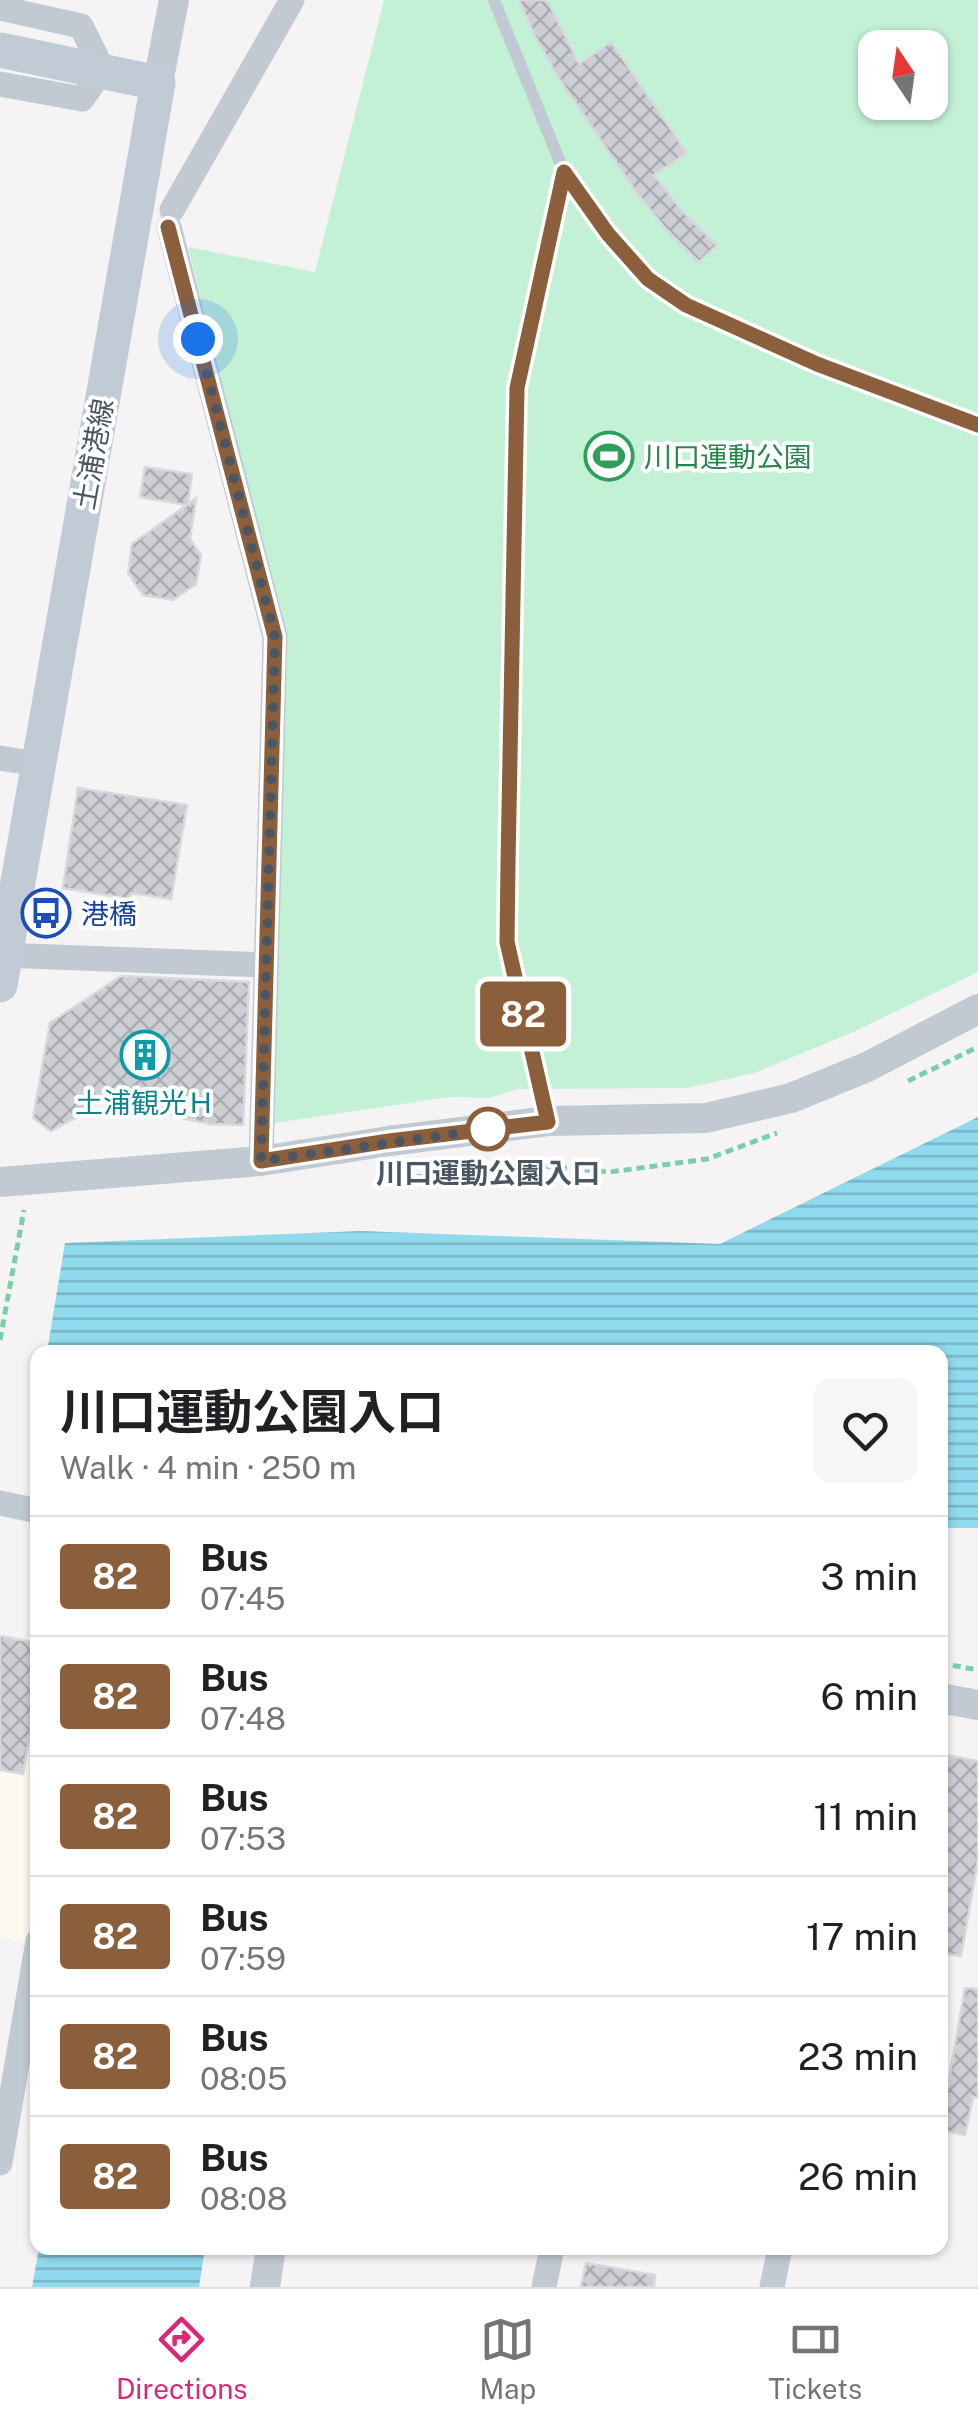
<!DOCTYPE html>
<meta charset="utf-8">
<style>
body{margin:0;font-family:"Public Sans","Noto Sans JP",sans-serif;background:#f6f6f6;color:#202124;height:100vh;display:flex;flex-direction:column;font-size:38px;white-space:nowrap}
*{box-sizing:border-box;margin:0}
p{font-size:32px;color:#757577}
.icon{flex:none;width:55px;height:55px;fill:none;stroke:currentColor;stroke-width:2;stroke-linecap:round;stroke-linejoin:round}
.map{position:relative;flex:1;overflow:hidden}
.details{position:absolute;left:30px;top:1345px;width:918px;height:910px;display:flex;flex-direction:column;background:#fff;border-radius:20px;box-shadow:0 2px 8px #0004}
.details>*{flex:none}
.badge{padding:0 20px;border-radius:8px;font-size:35px;line-height:65px}
.needle{width:65px;rotate:347deg}
.buttons{position:absolute;left:858px;top:30px;display:grid;gap:20px}
.buttons a{display:grid;place-items:center;width:90px;height:90px;border-radius:20px;background:#fff;box-shadow:0 2px 8px #0004;font-size:50px}
.you{position:absolute;width:50px;height:50px;margin:-25px;border:8px solid #fff;border-radius:50%;background:#1a73e8;box-shadow:0 0 0 15px #1a73e833}
.map>.badge{position:absolute;translate:-50% -50%;box-shadow:0 0 0 5px #fff}
.round{display:grid;place-items:center;flex:none;width:105px;height:105px;border-radius:20px;background:#f6f6f6}
.overview{display:flex;align-items:center;justify-content:space-between;height:170px;padding:0 30px}
h1{font-size:48px;font-weight:700;line-height:75px}
ul{padding:0;list-style:none}
li{display:flex;align-items:center;gap:30px;height:120px;padding:0 30px;border-top:2px solid #e0e0e0}
li div{flex:1}
li b{display:block;font-size:38px}
li em{font-style:normal}
li .badge{min-width:110px;font-weight:700;text-align:center}
.tabs{display:flex;justify-content:space-around;align-items:center;height:140px;border-top:2px solid #e0e0e0;background:#fff;font-size:28px;color:#757577}
.tabs a{display:grid;justify-items:center;gap:5px}
.tabs .selected{color:#db2777}
.map>svg:first-child{display:block}
.commercial{fill:#fdf9ef}
.pitch{fill:#c3f1d5;fill-rule:evenodd}
.water{fill:url(#water-rules)}
.building{fill:url(#building-cross-hatch);stroke:#d7d9de;stroke-width:2.5}
.lines{fill:none;stroke-linecap:round;stroke-linejoin:round}
.path{stroke:#7ad0a6;stroke-width:5;stroke-dasharray:8 5;stroke-linecap:butt}
.service{stroke:#c1cad2;stroke-width:12}
.minor{stroke:#c1cad2;stroke-width:25}
.tertiary{stroke:#c1cad2;stroke-width:30}
.secondary{stroke:#c1cbd6;stroke-width:35}
.line-casing{stroke:#fff;stroke-width:22}
.line{stroke:#8b5e3c;stroke-width:15}
.walk{stroke:#4a5661;stroke-width:10;stroke-dasharray:0 18}
.stop-dot{fill:#fff;stroke:#8b5e3c;stroke-width:5}
.labels{text-anchor:middle;dominant-baseline:central;stroke-width:8;stroke-linejoin:round;paint-order:stroke}
.street-label{font-size:28px;fill:#4a5661;stroke:#fff}
.leisure-label{font-size:28px;fill:#27864d;stroke:#fff;text-anchor:start}
.transit-label{font-size:28px;fill:#164399;stroke:#fff;text-anchor:start}
.culture-label{font-size:28px;fill:#0d838f;stroke:#fff}
.stop-label{font-size:28px;font-weight:bold;fill:#4a5661;stroke:#fff}
</style>
<div class="map">
<svg width="978" height="2287" viewBox="0 0 978 2287">
<defs>
<pattern id="water-rules" width="6" height="5" patternUnits="userSpaceOnUse" patternTransform="scale(2.5)"><rect width="6" height="5" fill="#90daee"/><path d="M0 2.5h6" fill="none" stroke="#78b4c4"/></pattern>
<pattern id="building-cross-hatch" width="8" height="8" patternUnits="userSpaceOnUse" patternTransform="scale(2.5)"><rect width="8" height="8" fill="#cdcfd5"/><path d="M0 0l8 8M0 8l8-8" fill="none" stroke="#a8abb0"/></pattern>
</defs>
<rect width="100%" height="100%" fill="#f5f3f3"/>
<polygon class="commercial" points="0,1717 37,1724 38,1902 31,1944 0,1937"/>
<path class="pitch" d="M384,0H978V972L851,1033L754,1073L687,1088L517,1089L489,1098L449,1097L274,1123L285,639L188,247L315,272ZM875,48H930V102H875Z"/>
<g class="water">
<polygon points="978,1117 978,1528 940,1528 940,1352 47,1352 65,1243 361,1231 720,1244"/>
<polygon points="39,2248 205,2248 199,2287 32,2287"/>
</g>
<g class="building">
<polygon points="519,0 547,0 579,64 611,42 687,153 654,175 683,212 717,245 699,262 664,227 634,189 558,77 534,34"/>
<polygon points="145,467 192,474 188,504 196,498 190,539 201,555 196,584 173,600 143,595 128,573 132,544 187,505 140,497"/>
<polygon points="78,788 187,805 171,899 131,893 130,899 63,888"/>
<polygon points="121,976 249,982 243,1125 210,1124 177,1117 140,1102 118,1087 83,1114 51,1131 33,1118 50,1023"/>
<polygon points="0,1636 38,1643 38,1717 33,1716 23,1774 0,1770"/>
<polygon points="940,1754 978,1761 978,1860 961,1956 940,1953"/>
<polygon points="965,1988 978,1989 978,2098 973,2097 965,2135 940,2130"/>
<polygon points="586,2263 655,2275 654,2287 581,2287"/>
</g>
<g class="lines">
<g class="path">
<polyline points="908,1081 978,1047"/>
<polyline points="398,1168 401,1178 542,1166 610,1172 707,1159 777,1133"/>
<polyline points="0,1340 24,1210"/>
<polyline points="940,1663 978,1670"/>
</g>
<g class="service">
<polyline points="494,0 564,172 517,389 507,942 547,1119"/>
<polyline points="564,172 607,234 648,279 686,305 817,365 978,425"/>
</g>
<g class="minor">
<polyline points="0,8 81,26 103,70 82,99 0,84"/>
<polyline points="172,210 292,0"/>
<polyline points="169,227 275,637 261,1161"/>
<polyline points="0,758 39,764"/>
<polyline points="0,955 266,965"/>
<polyline points="0,1503 38,1511"/>
<polyline points="0,2163 38,1941"/>
<polyline points="544,2287 552,2248"/>
<polyline points="772,2287 780,2248"/>
</g>
<g class="tertiary">
<polyline points="158,83 174,0"/>
<polyline points="0,1182 261,1161 389,1141 548,1121 706,1118 791,1098 867,1067 978,1009"/>
<polyline points="940,1698 978,1705"/>
<polyline points="265,2287 271,2248"/>
</g>
<polyline class="secondary" points="0,50 158,83 0,985"/>
</g>
<g class="lines">
<g class="line-casing">
<polyline id="line" points="168,227 275,637 261,1161 389,1141 548,1122 507,942 508,863 517,388 564,172 608,234 648,279 686,305 817,364 978,425"/>
</g>
<use href="#line" class="line"/>
<polyline class="walk" points="198,339 275,637 261,1161 488,1129"/>
</g>
<defs>
<g id="stadium-ring" transform="scale(2.5)"><circle r="9.5" fill="#fff" stroke="#2e9e5b" stroke-width="1.5"/><path d="M0-5a6.5 5 0 1 0 0 10a6.5 5 0 1 0 0-10ZM-3.5-1.8h7v3.6h-7Z" fill="#2e9e5b"/></g>
<g id="bus-ring" transform="scale(2.5)"><circle r="9.5" fill="#fff" stroke="#1a4fb4" stroke-width="1.5"/><path d="M-5-6H5V4H4V6H2V4H-2V6H-4V4H-5ZM-3.5-4V0h7V-4ZM-3.5 1.2v1.5H-2V1.2ZM2 1.2v1.5H3.5V1.2Z" fill="#1a4fb4"/></g>
<g id="building-ring" transform="scale(2.5)"><circle r="9.5" fill="#fff" stroke="#0f9aa8" stroke-width="1.5"/><path d="M-4-6H4V6H1V3H-1V6H-4ZM-2.5-4.3h1.7v1.8h-1.7ZM.8-4.3h1.7v1.8H.8ZM-2.5-1h1.7V.8h-1.7ZM.8-1h1.7V.8H.8Z" fill="#0f9aa8"/></g>
</defs>
<g fill-rule="evenodd">
<use href="#stadium-ring" x="609" y="456"/>
<use href="#bus-ring" x="46" y="913"/>
<use href="#building-ring" x="145" y="1055"/>
</g>
<circle class="stop-dot" cx="488" cy="1129" r="20"/>
<g class="labels">
<g class="street-label">
<text transform="translate(93 454) rotate(-80)">土浦港線</text>
</g>
<g class="leisure-label">
<text x="644" y="456">川口運動公園</text>
</g>
<g class="transit-label">
<text x="81" y="913">港橋</text>
</g>
<g class="culture-label">
<text x="145" y="1102">土浦観光Ｈ</text>
</g>
<g class="stop-label">
<text x="488" y="1172">川口運動公園入口</text>
</g>
</g>
</svg>
<div class="buttons">
<a><svg class="needle" viewBox="-14 -14 28 28"><path d="M0-13l5 13h-10z" fill="#e53935"/><path d="M0 13l5-13h-10z" fill="#757577"/></svg></a>
</div>
<div class="you" style="left:198px;top:339px"></div>
<b class="badge" style="left:523px;top:1014px;background:#8b5e3c;color:#fff">82</b>
<section class="details">
<div class="overview"><div><h1>川口運動公園入口</h1><p>Walk · 4 min · 250 m</p></div><a class="round"><svg class="icon" aria-label="heart" viewBox="0 0 24 24"><path d="M12 20l-8-8c-3-5 5-10 8-4 3-6 11-1 8 4z"/></svg></a></div>
<ul>
<li><span class="badge" style="background:#8b5e3c;color:#fff">82</span><div><b>Bus</b><p>07:45</p></div><em>3 min</em></li>
<li><span class="badge" style="background:#8b5e3c;color:#fff">82</span><div><b>Bus</b><p>07:48</p></div><em>6 min</em></li>
<li><span class="badge" style="background:#8b5e3c;color:#fff">82</span><div><b>Bus</b><p>07:53</p></div><em>11 min</em></li>
<li><span class="badge" style="background:#8b5e3c;color:#fff">82</span><div><b>Bus</b><p>07:59</p></div><em>17 min</em></li>
<li><span class="badge" style="background:#8b5e3c;color:#fff">82</span><div><b>Bus</b><p>08:05</p></div><em>23 min</em></li>
<li><span class="badge" style="background:#8b5e3c;color:#fff">82</span><div><b>Bus</b><p>08:08</p></div><em>26 min</em></li>
</ul>
</section>
</div>
<nav class="tabs">
<a class="selected"><svg class="icon" aria-label="directions" viewBox="0 0 24 24"><path d="M12 3l9 9-9 9-9-9zM9 14v-3h6M13 9l2 2-2 2"/></svg>Directions</a>
<a><svg class="icon" aria-label="map" viewBox="0 0 24 24"><path d="M3 6l6-2 6 2 6-2v14l-6 2-6-2-6 2zM9 4v14M15 6v14"/></svg>Map</a>
<a><svg class="icon" aria-label="tickets" viewBox="0 0 24 24"><path d="M3 7h18v10H3zM15 7v10"/></svg>Tickets</a>
</nav>
